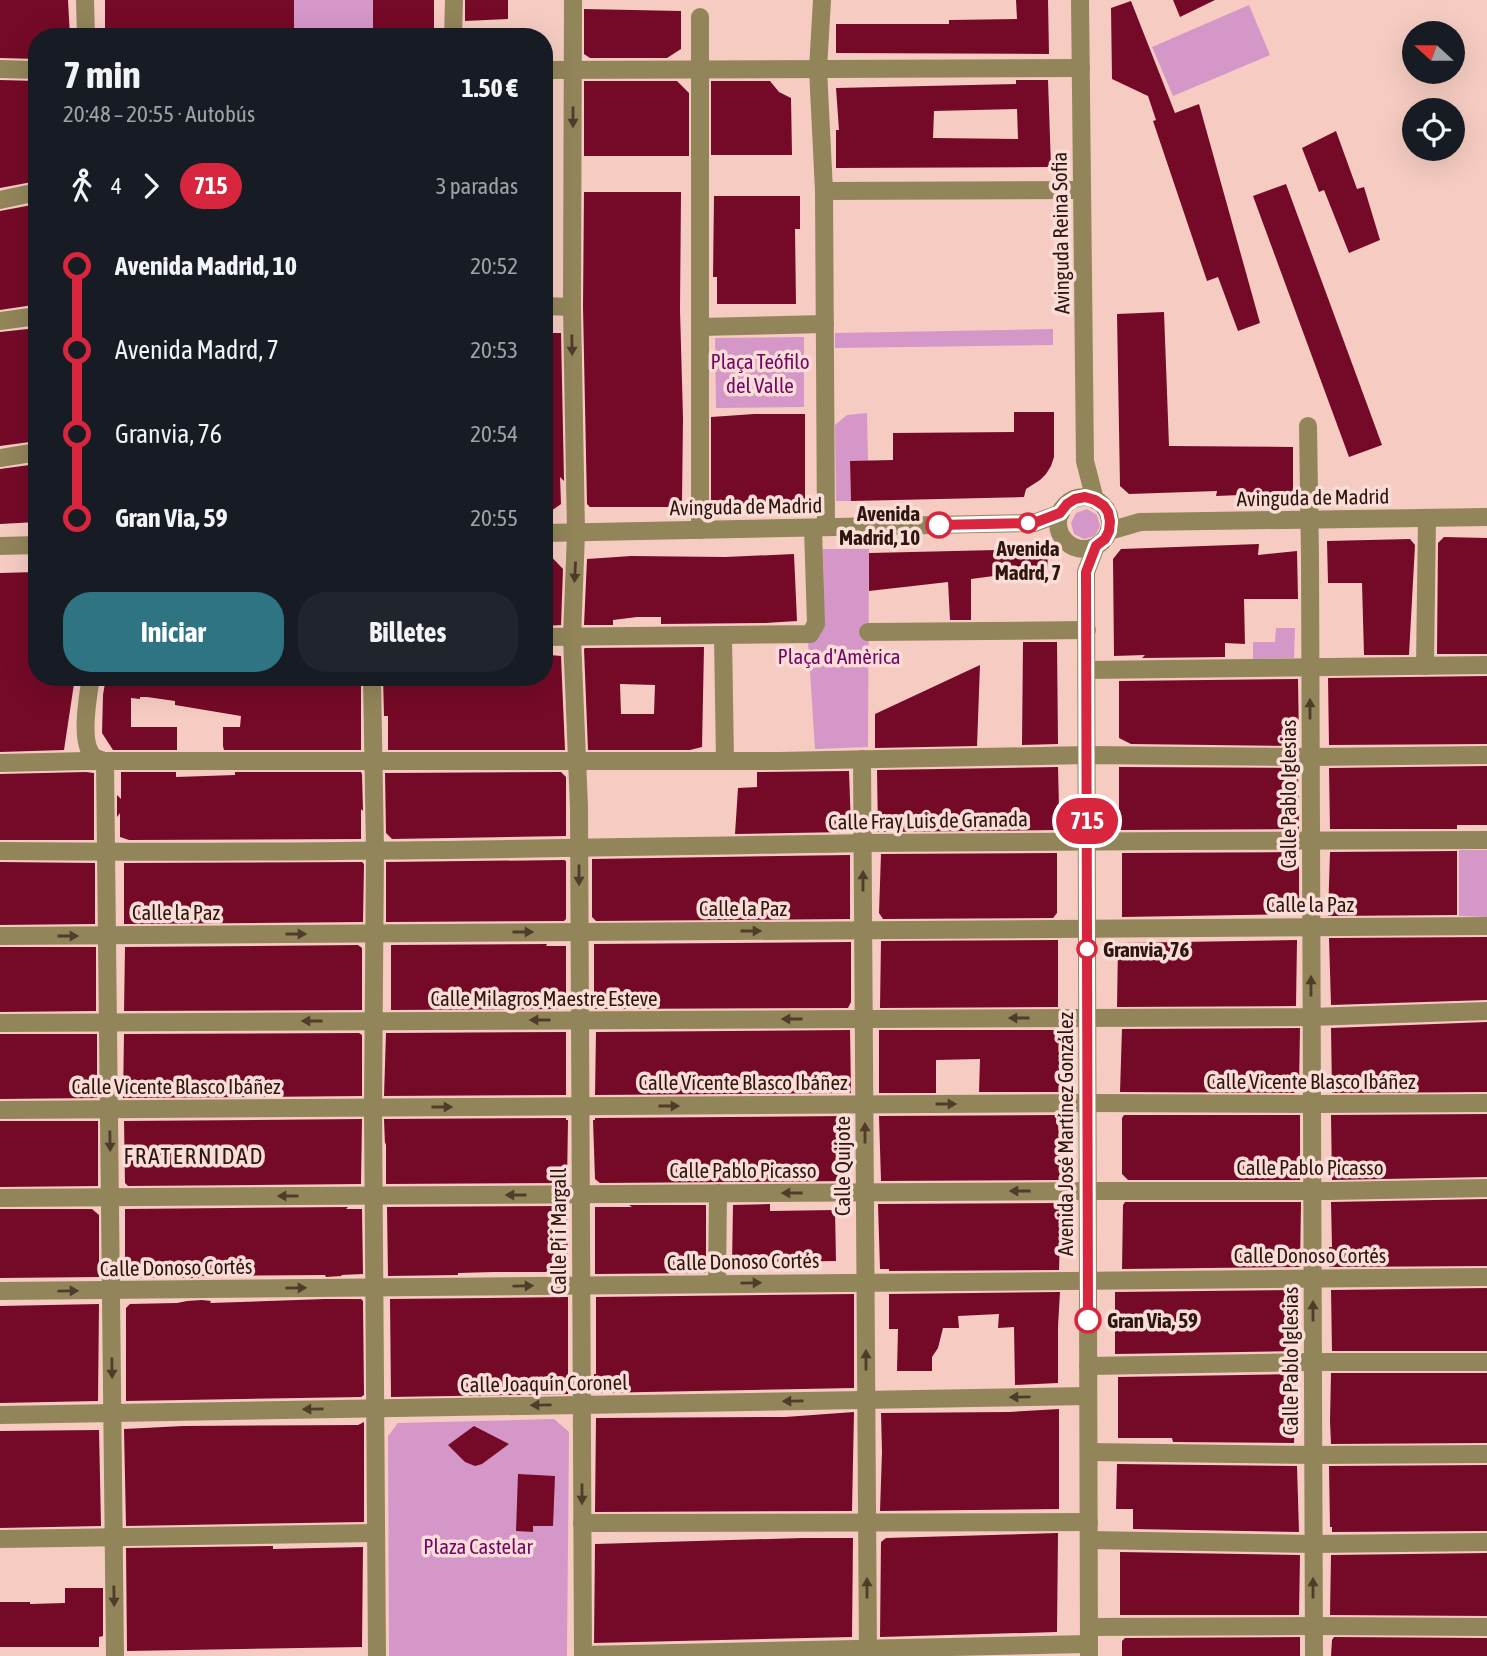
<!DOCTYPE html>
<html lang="es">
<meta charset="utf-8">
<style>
body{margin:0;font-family:"Asap Condensed",sans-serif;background:#20242c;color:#f1f3f6;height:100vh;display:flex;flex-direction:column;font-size:26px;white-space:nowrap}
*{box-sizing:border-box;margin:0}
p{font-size:23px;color:#9ea1a6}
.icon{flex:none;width:38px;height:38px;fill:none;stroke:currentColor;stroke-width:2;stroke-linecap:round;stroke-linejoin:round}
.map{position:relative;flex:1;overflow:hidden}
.panel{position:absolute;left:28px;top:28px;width:525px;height:658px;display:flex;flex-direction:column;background:#171b24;border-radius:28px;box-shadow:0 7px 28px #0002}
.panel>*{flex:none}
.badge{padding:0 14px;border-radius:23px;font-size:24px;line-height:46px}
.needle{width:46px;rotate:291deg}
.controls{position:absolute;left:1402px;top:21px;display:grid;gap:14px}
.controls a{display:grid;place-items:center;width:63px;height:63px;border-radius:50%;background:#171b24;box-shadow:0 7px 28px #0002;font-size:35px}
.map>.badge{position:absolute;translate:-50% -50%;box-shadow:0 0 0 4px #fff}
.legs{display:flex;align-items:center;gap:10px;height:77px;padding:0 35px;font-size:23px}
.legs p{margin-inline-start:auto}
.overview{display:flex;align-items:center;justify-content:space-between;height:119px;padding:0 35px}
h1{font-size:38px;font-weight:700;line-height:52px}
.action{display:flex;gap:14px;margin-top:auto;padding:14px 35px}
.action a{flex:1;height:80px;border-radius:28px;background:#2f7482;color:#fff;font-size:28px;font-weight:700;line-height:80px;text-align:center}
.action a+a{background:#20242c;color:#f1f3f6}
ul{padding:0 35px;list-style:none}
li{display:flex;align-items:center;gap:24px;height:84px;font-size:26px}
li i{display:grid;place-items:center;width:10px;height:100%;margin:0 9px;background:currentColor}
li i::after{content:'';width:18px;height:18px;margin:-9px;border:5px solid;border-radius:50%;background:#171b24}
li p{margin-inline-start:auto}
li:first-child i{background:linear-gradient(#0000 50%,currentColor 0)}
li:last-child i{background:linear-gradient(currentColor 50%,#0000 0)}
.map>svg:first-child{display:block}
.green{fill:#d497c8}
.building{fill:#750a28;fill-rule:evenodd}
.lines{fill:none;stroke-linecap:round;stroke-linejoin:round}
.minor{stroke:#92855a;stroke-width:18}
.oneway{fill:#503c2a}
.line-1-casing{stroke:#fff;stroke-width:16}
.line-1{stroke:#d7263d;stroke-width:10}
.stop-1-dot{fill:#fff;stroke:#d7263d;stroke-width:3.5}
.labels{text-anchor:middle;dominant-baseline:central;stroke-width:7;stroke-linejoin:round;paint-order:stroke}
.street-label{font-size:21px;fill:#2d1510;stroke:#f9ddd6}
.park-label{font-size:21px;fill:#720667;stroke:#f9ddd6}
.stop-label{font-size:21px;font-weight:bold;fill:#2d1510;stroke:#f9ddd6;text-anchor:start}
.neighbourhood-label{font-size:23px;letter-spacing:2px;fill:#2d1510;stroke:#f9ddd6}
</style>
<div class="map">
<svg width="1487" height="1656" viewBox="0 0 1487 1656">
<rect width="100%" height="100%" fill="#f6ccc2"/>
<g class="green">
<rect x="294" y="0" width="79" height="37"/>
<polygon points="1249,5 1270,55 1173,96 1152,47"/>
<polygon points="1053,329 1053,345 835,348 835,333"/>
<polygon points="804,337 804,407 716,408 715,338"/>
<polygon points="867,413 868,461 850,461 851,501 836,501 835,425 847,415"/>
<polygon points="1087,509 1097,515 1100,526 1095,536 1084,539 1074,534 1071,523 1076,513"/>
<polygon points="823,549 869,549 868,747 815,749 808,641 817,636 824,628"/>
<polygon points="1276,628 1295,628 1294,658 1253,659 1253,642 1275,642"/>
<polygon points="1459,850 1487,850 1487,917 1459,916"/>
<polygon points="554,1419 569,1432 567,1656 389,1656 388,1436 398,1423"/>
</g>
<g class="building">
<polygon points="0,0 68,0 70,37 37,37 37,59 0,58"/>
<rect x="105" y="0" width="189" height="37"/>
<rect x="373" y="0" width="61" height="37"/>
<polygon points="465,0 508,0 508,19 465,21"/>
<polygon points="1016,0 1048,0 1049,54 836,53 836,24 949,24 949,20 1017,19"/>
<polygon points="1173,0 1215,0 1180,17"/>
<polygon points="1131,1 1175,113 1199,104 1260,323 1238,331 1218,277 1207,281 1153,121 1156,120 1148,96 1112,79 1111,8"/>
<polygon points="584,9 681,11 681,49 667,58 590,58 584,54"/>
<polygon points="0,80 37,81 37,181 0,188"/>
<path d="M1016,80H1048L1051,167L836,168V130H839L836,88L1016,84ZM1017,109L1018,139L933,138L934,111Z"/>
<polygon points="584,81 677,81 689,93 689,156 584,156"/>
<polygon points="711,81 770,81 779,92 791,98 792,155 711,155"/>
<polygon points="1336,131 1357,189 1364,187 1380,240 1349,253 1324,190 1319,192 1302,148"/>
<polygon points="1286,184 1382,445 1349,457 1253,196"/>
<polygon points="584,192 681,192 680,310 683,418 682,501 676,507 590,507 587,504 583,307"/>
<polygon points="714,196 800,196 800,229 795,229 796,304 717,304 717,277 713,277"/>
<polygon points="37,204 37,289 33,290 33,305 0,310 0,211"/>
<polygon points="1164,312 1169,446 1293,447 1293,493 1216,496 1217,491 1129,494 1120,486 1117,314"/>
<polygon points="37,328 37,441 0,446 0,332"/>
<polygon points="544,333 561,333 564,481 560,477 561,504 544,516"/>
<polygon points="1014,412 1054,412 1054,457 1051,466 1046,474 1040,480 1026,489 1024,497 851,501 850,461 893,460 893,433 1014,432"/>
<polygon points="754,414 805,414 805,500 800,506 715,509 711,506 711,417"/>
<polygon points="37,464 37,522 0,524 0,469"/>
<polygon points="1444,537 1487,538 1487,654 1437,654 1438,543"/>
<polygon points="1410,539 1415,545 1409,655 1364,655 1362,583 1328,583 1327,541"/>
<polygon points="1259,544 1258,555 1297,551 1298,599 1244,599 1245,644 1225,643 1225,657 1142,658 1145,655 1114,656 1113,559 1121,549"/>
<polygon points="544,549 563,569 561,625 544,626"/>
<polygon points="1040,549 1048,556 1047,569 971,579 971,620 950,620 948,582 869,591 869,553"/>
<polygon points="794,554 797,621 765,623 661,624 661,617 637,617 613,620 613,625 584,625 587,559 631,556 725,557"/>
<polygon points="37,572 37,677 75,677 64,750 0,752 0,573"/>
<polygon points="1023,642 1057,642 1058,744 1022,745"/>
<path d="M704,647L702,747L690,750H588L584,649L585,648ZM620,684L655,685L654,714H621Z"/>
<polygon points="550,655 561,656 565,750 388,750 388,716 384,716 383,677 544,677 544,664 551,664"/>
<polygon points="980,665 977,746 875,748 875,714"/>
<polygon points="1487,676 1487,744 1329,745 1328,678"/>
<polygon points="106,677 361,677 361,750 224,750 223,746 223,727 240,727 241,716 175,705 175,701 147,697 140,697 140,699 131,698 131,727 177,727 177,750 113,750 102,733 103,695"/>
<polygon points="1298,679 1299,743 1297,743 1297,746 1131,744 1119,738 1119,681"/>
<polygon points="1487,766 1487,825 1457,825 1457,829 1330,829 1329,768"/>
<polygon points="1058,767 1059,808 1057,830 878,832 877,770"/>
<polygon points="1119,767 1298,768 1299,829 1121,830 1119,827"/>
<polygon points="849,771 851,828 847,832 735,834 738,788 757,787 757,772"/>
<polygon points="86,772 94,773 94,840 0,840 0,774"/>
<polygon points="121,772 176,772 176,777 235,775 235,772 361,772 362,774 363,811 361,809 361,839 129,840 120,837 120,813 117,817 117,795 121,799"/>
<polygon points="561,772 566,777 566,836 392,839 386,833 385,773"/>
<polygon points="1457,851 1457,915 1328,916 1330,852"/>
<polygon points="1299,852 1299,914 1122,917 1122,853"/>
<polygon points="1057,853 1057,913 1053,918 883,919 879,913 881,854"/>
<polygon points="850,855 850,919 596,921 592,917 592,859"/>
<polygon points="564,860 566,861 566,919 564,921 386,922 386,862"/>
<polygon points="0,862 95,863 95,924 0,925"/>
<polygon points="362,862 364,864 363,922 124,924 124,863"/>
<polygon points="1487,937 1487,1000 1331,1005 1329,938"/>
<polygon points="1058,940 1058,1007 880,1008 881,941"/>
<polygon points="1297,940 1296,1006 1117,1007 1118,943"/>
<polygon points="851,942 851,1002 848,1008 594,1009 594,944"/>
<polygon points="547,944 546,946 566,946 566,1009 391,1010 391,945"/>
<polygon points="358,945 362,948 362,1010 124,1011 125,947"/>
<polygon points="0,947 96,947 96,1011 0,1012"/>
<polygon points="1487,1022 1487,1092 1332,1093 1331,1028"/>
<polygon points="1300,1028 1299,1087 1294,1093 1120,1092 1122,1029"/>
<polygon points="850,1030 851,1093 595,1095 596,1032"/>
<polygon points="879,1030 1059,1030 1059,1092 979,1092 980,1059 936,1060 936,1093 879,1093"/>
<polygon points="566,1032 566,1095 384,1096 386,1033"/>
<polygon points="359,1033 362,1035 362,1096 123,1098 124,1034"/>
<polygon points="0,1034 97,1034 97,1098 0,1099"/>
<polygon points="1487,1114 1487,1177 1332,1180 1331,1115"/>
<polygon points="1058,1115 1060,1180 881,1181 879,1116"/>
<polygon points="1124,1115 1300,1115 1300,1180 1128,1180 1122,1174 1122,1118"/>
<polygon points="849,1116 849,1181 600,1183 595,1179 593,1120 595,1120 595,1118"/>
<polygon points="566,1118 566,1120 568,1120 567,1183 386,1184 386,1142 385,1145 384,1119"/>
<polygon points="362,1119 361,1184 128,1186 125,1183 124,1121"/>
<polygon points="0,1121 98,1121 98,1186 0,1187"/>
<polygon points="1487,1199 1487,1266 1329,1267 1329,1247 1332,1247 1331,1202"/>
<polygon points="1125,1202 1301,1202 1300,1267 1122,1269 1123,1205"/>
<polygon points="1061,1203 1059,1270 889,1271 889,1269 880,1269 878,1204"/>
<polygon points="770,1204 770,1211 835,1210 836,1261 771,1262 772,1267 732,1266 733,1205"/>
<polygon points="629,1205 706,1205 706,1273 595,1274 595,1207 632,1207"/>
<polygon points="567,1206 568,1267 565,1272 494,1272 458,1273 458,1275 388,1276 387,1207"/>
<polygon points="348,1207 346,1209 362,1209 363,1274 341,1275 342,1276 326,1277 325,1275 199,1276 199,1278 125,1277 125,1209"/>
<polygon points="0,1209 92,1209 99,1215 99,1277 0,1278"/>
<polygon points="1487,1288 1487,1351 1332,1351 1331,1290"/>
<polygon points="1296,1290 1296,1351 1115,1354 1115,1292"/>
<polygon points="1060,1292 1058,1326 1058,1383 1015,1385 1014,1327 998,1328 999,1314 958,1316 959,1328 943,1328 938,1348 932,1357 932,1371 897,1371 898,1329 889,1329 889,1294"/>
<polygon points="854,1294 854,1388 594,1393 594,1374 596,1374 596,1297"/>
<polygon points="568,1297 568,1394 391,1397 390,1299"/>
<polygon points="325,1299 361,1299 363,1301 364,1395 361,1397 126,1401 126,1308 130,1304 177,1303 187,1301 202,1300 211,1301 210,1303"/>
<polygon points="99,1304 98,1401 0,1403 0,1306"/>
<polygon points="1331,1373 1487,1373 1487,1443 1331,1444 1330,1421"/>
<polygon points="1296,1374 1294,1443 1173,1442 1172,1438 1118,1438 1118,1377"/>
<polygon points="1059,1409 1059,1509 880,1511 882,1452 881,1413 1009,1412"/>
<polygon points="854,1412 852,1511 595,1512 596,1418 785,1417"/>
<polygon points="364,1422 364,1522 126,1526 124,1429 183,1426 358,1425"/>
<polygon points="474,1426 509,1444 482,1464 475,1466 465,1462 448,1445"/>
<polygon points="99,1430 101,1526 0,1528 0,1431"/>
<polygon points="1117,1464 1297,1466 1299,1532 1133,1529 1133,1509 1116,1509"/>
<polygon points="1487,1465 1487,1531 1332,1532 1332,1527 1330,1527 1329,1466"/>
<polygon points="518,1474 555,1476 553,1526 533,1526 533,1532 516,1531"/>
<polygon points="1058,1533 1057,1632 880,1637 881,1542 886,1538"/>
<polygon points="802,1538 853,1538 852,1637 594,1643 595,1544"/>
<polygon points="273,1546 273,1549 363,1547 362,1647 127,1651 126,1548"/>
<polygon points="1120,1552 1300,1555 1299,1615 1120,1615"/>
<polygon points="1487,1553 1487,1616 1330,1615 1331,1555"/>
<polygon points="65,1588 103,1588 103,1636 99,1637 99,1647 0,1647 0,1602 30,1602 30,1604 65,1603"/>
<polygon points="1300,1637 1300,1656 1122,1656 1122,1641 1125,1638"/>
<polygon points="1334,1637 1487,1638 1487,1656 1331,1656 1332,1640"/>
</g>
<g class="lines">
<g class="minor">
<polyline points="85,0 86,37"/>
<polyline points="573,0 572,307 576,533 572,638 579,807 583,1656"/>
<polyline points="822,0 818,69 824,191 826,527"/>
<polyline points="1080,0 1085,461 1095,500"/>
<polyline points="453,37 454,0"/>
<polyline points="0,69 37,70"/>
<polyline points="544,70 1081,68"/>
<polyline points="824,191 1082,190"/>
<polyline points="0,200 37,192"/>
<polyline points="544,306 572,307"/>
<polyline points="0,321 37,316"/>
<polyline points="700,327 825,324"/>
<polyline points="1308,426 1310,556 1314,1656"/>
<polyline points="0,458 37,452"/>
<circle cx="1084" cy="523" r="26"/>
<polyline points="700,530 700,17"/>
<polyline points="1109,531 1140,522 1487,517"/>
<polyline points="544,533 1034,523 1061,513"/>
<polyline points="0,546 37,545"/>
<polyline points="868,632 1087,630"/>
<polyline points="723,635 725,761"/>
<polyline points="544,637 810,634 816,624 813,528"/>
<polyline points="1425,666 1427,518"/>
<polyline points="1087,670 1487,665"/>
<path d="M91,677C88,695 79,744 94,757C95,758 104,761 105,761L115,1656"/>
<polyline points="372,677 375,850 373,1108 377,1656"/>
<polyline points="862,759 868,1656"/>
<polyline points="0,763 86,761 778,761 1087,755 1311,757 1487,755"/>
<path d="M0,851C289,854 578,848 867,843C1074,841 1280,841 1487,840"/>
<polyline points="0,936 1487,926"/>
<polyline points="0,1023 1311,1017 1487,1011"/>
<polyline points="0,1110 1088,1103 1312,1104 1487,1103"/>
<polyline points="0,1198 1088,1191 1330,1191 1487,1188"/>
<polyline points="717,1284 718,1193"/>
<polyline points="0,1291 1487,1277"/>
<polyline points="1088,1366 1313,1362 1487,1362"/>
<polyline points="0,1415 1088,1396"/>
<polyline points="1089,1452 1313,1455 1487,1454"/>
<polyline points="582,1523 1089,1522"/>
<polyline points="0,1539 376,1533"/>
<polyline points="1089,1540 1313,1544 1487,1542"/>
<polyline points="1089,1627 1313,1626 1487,1627"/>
<polyline points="583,1655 1089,1644"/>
<polyline points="1089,1656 1086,572 1096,546"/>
</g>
</g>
<defs><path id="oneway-solid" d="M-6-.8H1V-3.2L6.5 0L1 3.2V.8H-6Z" transform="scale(1.75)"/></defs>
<g class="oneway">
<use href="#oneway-solid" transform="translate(573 117) rotate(90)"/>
<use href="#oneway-solid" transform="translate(572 345) rotate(89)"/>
<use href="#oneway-solid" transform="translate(575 572) rotate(93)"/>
<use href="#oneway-solid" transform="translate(1310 709) rotate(-90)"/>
<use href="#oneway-solid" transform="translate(579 875) rotate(90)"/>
<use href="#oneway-solid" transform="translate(863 881) rotate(-90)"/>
<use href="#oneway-solid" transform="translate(751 931)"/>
<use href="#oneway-solid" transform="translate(523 932)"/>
<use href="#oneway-solid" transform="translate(296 934)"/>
<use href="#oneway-solid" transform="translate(68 936)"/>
<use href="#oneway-solid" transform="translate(1311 986) rotate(-90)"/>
<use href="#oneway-solid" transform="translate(1019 1018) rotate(180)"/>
<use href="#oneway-solid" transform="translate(792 1019) rotate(180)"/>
<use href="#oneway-solid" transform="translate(540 1020) rotate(180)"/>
<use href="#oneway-solid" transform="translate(312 1021) rotate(180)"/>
<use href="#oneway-solid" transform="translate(946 1104)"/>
<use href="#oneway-solid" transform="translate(669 1106)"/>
<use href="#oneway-solid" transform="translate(442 1107)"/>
<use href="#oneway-solid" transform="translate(865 1133) rotate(-90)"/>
<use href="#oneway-solid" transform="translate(110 1141) rotate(89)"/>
<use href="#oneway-solid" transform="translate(1020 1191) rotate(180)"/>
<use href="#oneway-solid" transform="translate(792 1193) rotate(180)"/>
<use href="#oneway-solid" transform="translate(516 1195) rotate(180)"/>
<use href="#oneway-solid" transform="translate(288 1196) rotate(180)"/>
<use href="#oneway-solid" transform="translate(751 1283) rotate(-1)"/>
<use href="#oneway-solid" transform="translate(523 1286) rotate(-1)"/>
<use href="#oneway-solid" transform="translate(296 1288) rotate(-1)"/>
<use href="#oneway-solid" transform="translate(68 1291) rotate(-1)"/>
<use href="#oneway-solid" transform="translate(1313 1311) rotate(-90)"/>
<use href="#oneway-solid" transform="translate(866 1360) rotate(-90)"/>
<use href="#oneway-solid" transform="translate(112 1368) rotate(89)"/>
<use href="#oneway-solid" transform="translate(1020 1397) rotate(179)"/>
<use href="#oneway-solid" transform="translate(793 1401) rotate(179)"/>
<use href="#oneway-solid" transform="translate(541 1405) rotate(179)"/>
<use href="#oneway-solid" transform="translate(313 1409) rotate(179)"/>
<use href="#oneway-solid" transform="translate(582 1494) rotate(90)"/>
<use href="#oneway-solid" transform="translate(867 1588) rotate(-90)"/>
<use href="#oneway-solid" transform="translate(1313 1588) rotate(-90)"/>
<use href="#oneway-solid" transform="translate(114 1596) rotate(89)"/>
</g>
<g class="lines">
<g class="line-1-casing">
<polyline id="line-1" points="939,525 1034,523 1060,513 1067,504 1075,499 1085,497 1095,500 1104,506 1108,512 1110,521 1109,531 1105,539 1096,546 1086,572 1088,1320"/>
</g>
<use href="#line-1" class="line-1"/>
</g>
<g class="stop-1-dot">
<circle cx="1028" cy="523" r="9"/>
<circle cx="939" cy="525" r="12"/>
<circle cx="1087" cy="949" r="9"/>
<circle cx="1088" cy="1320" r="12"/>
</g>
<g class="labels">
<g class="street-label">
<text transform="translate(1060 233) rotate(-91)">Avinguda Reina Sofia</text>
<text transform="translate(1313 497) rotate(-1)">Avinguda de Madrid</text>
<text transform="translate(746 506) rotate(-1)">Avinguda de Madrid</text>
<text transform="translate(1288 794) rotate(-90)">Calle Pablo Iglesias</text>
<text transform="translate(928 820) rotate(-1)">Calle Fray Luis de Granada</text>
<text x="1310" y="904">Calle la Paz</text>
<text x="743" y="908">Calle la Paz</text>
<text x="176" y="912">Calle la Paz</text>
<text x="544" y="998">Calle Milagros Maestre Esteve</text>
<text x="1311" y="1081">Calle Vicente Blasco Ibáñez</text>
<text x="743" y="1082">Calle Vicente Blasco Ibáñez</text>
<text x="176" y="1086">Calle Vicente Blasco Ibáñez</text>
<text transform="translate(1065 1134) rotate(-90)">Avenida José Martínez González</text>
<text transform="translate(842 1166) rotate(-90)">Calle Quijote</text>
<text x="1310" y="1167">Calle Pablo Picasso</text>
<text x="743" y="1170">Calle Pablo Picasso</text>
<text transform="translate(558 1231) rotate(-90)">Calle Pi i Margall</text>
<text x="1310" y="1255">Calle Donoso Cortés</text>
<text transform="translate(743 1261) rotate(-1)">Calle Donoso Cortés</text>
<text transform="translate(176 1267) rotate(-1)">Calle Donoso Cortés</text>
<text transform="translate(1290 1361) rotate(-90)">Calle Pablo Iglesias</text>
<text transform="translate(544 1383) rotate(-1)">Calle Joaquín Coronel</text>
</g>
<g class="park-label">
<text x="760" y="361">Plaça Teófilo<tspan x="760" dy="24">del Valle</tspan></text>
<text x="839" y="656">Plaça d'Amèrica</text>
<text x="478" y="1546">Plaza Castelar</text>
</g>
<g class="stop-label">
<text x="920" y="513" text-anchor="end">Avenida<tspan x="920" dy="24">Madrid, 10</tspan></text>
<text x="1028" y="548" text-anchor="middle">Avenida<tspan x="1028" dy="24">Madrd, 7</tspan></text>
<text x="1103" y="949">Granvia, 76</text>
<text x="1107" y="1320">Gran Via, 59</text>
</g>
<g class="neighbourhood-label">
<text x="194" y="1156">FRATERNIDAD</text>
</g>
</g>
</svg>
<div class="controls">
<a><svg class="needle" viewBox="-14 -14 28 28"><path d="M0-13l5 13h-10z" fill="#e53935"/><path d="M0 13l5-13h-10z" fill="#9ea1a6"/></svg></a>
<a><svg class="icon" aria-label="locate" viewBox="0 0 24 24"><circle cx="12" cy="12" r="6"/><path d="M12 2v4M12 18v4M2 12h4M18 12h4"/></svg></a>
</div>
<b class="badge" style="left:1087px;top:821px;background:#d7263d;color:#fff">715</b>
<section class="panel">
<div class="overview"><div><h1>7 min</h1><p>20:48 – 20:55 · Autobús</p></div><b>1.50 €</b></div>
<div class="legs"><svg class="icon" aria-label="walk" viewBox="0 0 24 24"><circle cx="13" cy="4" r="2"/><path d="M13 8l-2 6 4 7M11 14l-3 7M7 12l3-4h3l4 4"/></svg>4<svg class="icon" aria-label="forward" viewBox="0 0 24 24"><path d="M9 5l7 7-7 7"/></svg><b class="badge" style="background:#d7263d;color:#fff">715</b><p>3 paradas</p></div>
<ul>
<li><i style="color:#d7263d"></i><b>Avenida Madrid, 10</b><p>20:52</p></li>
<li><i style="color:#d7263d"></i><span>Avenida Madrd, 7</span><p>20:53</p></li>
<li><i style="color:#d7263d"></i><span>Granvia, 76</span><p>20:54</p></li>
<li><i style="color:#d7263d"></i><b>Gran Via, 59</b><p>20:55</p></li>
</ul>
<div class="action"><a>Iniciar</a><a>Billetes</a></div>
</section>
</div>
